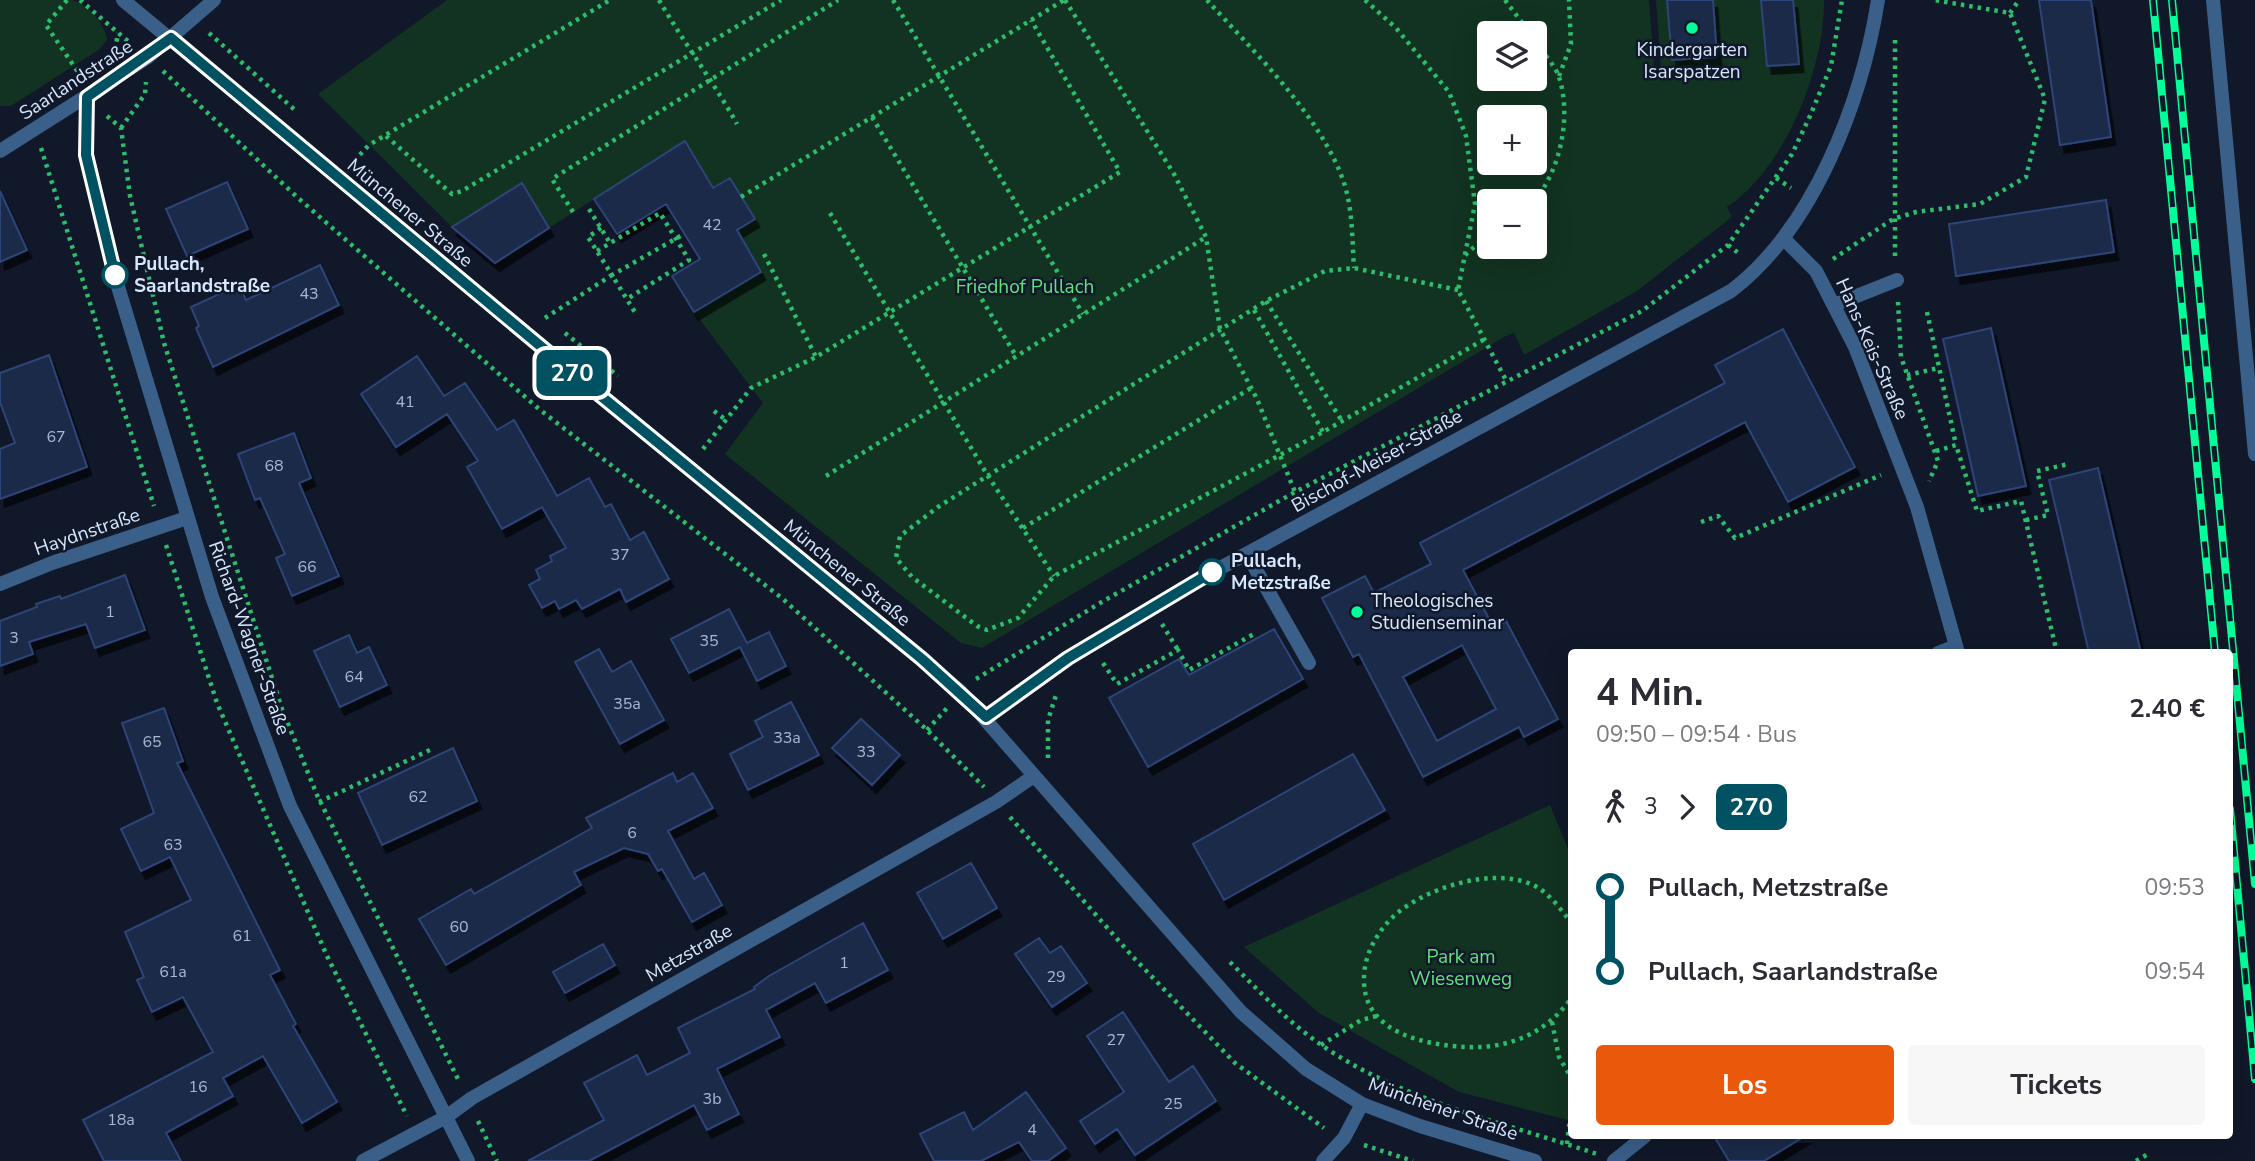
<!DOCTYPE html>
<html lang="de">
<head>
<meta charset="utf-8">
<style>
  :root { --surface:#fff; --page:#f7f7f7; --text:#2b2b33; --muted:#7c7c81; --accent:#ea580c }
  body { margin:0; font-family:"Nunito Sans",sans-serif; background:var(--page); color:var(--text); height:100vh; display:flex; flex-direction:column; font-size:26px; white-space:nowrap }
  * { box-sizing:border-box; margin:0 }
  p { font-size:23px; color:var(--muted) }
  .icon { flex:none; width:38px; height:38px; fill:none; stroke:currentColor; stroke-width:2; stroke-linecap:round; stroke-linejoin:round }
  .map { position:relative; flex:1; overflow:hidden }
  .details { position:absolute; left:1568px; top:649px; width:665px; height:490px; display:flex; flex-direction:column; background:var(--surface); border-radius:7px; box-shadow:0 7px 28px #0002 }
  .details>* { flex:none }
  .badge { padding:0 14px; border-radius:10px; font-size:24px; line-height:46px }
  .buttons { position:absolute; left:1477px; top:21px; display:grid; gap:14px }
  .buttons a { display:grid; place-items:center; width:70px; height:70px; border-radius:7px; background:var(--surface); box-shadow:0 7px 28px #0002; font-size:35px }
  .map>.badge { position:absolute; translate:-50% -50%; box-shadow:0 0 0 4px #fff }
  .legs { display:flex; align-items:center; gap:10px; height:77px; padding:0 28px; font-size:23px }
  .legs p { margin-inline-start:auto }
  .head { display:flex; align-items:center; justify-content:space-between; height:119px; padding:0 28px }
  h1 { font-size:38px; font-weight:700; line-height:52px }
  .action { display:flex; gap:14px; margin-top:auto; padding:14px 28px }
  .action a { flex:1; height:80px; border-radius:7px; background:var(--accent); color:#fff; font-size:28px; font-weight:700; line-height:80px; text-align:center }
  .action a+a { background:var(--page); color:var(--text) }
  ul { padding:0 28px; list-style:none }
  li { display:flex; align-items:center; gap:24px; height:84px; font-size:26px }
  li i { display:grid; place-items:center; width:10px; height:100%; margin:0 9px; background:currentColor }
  li i::after { content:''; width:18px; height:18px; margin:-9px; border:5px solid; border-radius:50%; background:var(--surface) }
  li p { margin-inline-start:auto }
  li:first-child i { background:linear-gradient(#0000 50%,currentColor 0) }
  li:last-child i { background:linear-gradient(currentColor 50%,#0000 0) }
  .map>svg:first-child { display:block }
  .green { fill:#123321; fill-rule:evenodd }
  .building { fill:#1b294a; stroke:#2d4477; stroke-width:2; fill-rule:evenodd; filter:url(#shadow) }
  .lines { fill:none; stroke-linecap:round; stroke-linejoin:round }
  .path { stroke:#2dbd6c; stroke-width:4.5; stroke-dasharray:3.5 5; stroke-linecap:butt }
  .service { stroke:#3a5f89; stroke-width:14 }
  .minor { stroke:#3a5f89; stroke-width:14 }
  .rail-casing { stroke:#03ff99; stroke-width:8 }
  .rail { stroke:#101829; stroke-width:5; stroke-dasharray:16; stroke-linecap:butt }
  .line-1-casing { stroke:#fff; stroke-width:16 }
  .line-1 { stroke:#005262; stroke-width:10 }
  .poi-dot { fill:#03ff99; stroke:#101829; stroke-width:2.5 }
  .stop-1-dot { fill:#fff; stroke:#005262; stroke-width:3.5 }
  .labels { text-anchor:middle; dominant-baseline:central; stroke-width:5; stroke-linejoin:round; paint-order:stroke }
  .number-label { font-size:16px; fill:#a8b8d2 }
  .poi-label { font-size:19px; fill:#d7e7ff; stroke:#101829 }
  .street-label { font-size:19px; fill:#d7e7ff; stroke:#101829 }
  .stop-label { font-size:19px; font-weight:bold; fill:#d7e7ff; stroke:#101829; text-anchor:start }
  .park-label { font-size:19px; fill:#5fe37f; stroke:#101829 }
</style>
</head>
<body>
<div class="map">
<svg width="2255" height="1161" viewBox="0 0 2255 1161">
  <defs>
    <filter id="shadow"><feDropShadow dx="4.5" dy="8" stdDeviation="0" flood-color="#0009"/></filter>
  </defs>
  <rect width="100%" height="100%" fill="#101829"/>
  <!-- green -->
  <path class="green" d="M 0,0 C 22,0 51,0 72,0 C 87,3 106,25 107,40 L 100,49 L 11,106 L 0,106 Z
    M 447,0 L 1649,0 L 1654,66 L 1662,81 L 1656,0 L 1824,0 C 1825,68 1785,169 1727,207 L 1732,217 L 1637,291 L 1524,355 L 1514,333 L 1504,337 L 982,648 L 961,643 L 725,454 L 763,403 L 694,312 L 672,276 L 704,256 L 700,250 L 696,252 L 672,213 L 670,201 L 594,199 L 495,263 L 452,227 L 318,94 ZM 1489,33 L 1535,33 L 1535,79 L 1489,79 ZM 1489,117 L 1535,117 L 1535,163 L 1489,163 ZM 1489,201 L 1535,201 L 1535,247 L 1489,247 Z
    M 1550,805 L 1571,856 L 1571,1121 L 1459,1092 L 1319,1013 L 1244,947 Z"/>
  <!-- building -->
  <path class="building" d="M 1667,0 L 1713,0 L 1717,57 L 1672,60 Z
    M 1761,0 L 1793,0 L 1799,64 L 1767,66 Z
    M 2039,0 L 2091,0 L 2111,137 L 2060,145 Z
    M 685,141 L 713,188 L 730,178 L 755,219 L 737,230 L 761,272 L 694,312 L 672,276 L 700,259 L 666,204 L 617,234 L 594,199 Z
    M 227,182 L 248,229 L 187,256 L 166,209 Z
    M 522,183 L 549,228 L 495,263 L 452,227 Z
    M 0,191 L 27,250 L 0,262 Z
    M 2106,200 L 2114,252 L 1956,276 L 1949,224 Z
    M 320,265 L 339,305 L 213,367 L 196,328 L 199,326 L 191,307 L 239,285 L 246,300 Z
    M 1991,328 L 2026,486 L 1978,496 L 1943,339 Z
    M 1783,329 L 1855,467 L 1788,502 L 1745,422 L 1463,570 L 1494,628 L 1506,621 L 1558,719 L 1524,737 L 1519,727 L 1423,777 L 1359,654 L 1353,657 L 1322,598 L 1365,576 L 1374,593 L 1431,564 L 1420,543 L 1725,383 L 1715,365 ZM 1462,645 L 1496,709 L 1437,741 L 1403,677 Z
    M 49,355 L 87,467 L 0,499 L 0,449 L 15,443 L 0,402 L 0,373 Z
    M 417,356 L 444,396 L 465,383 L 497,430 L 514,420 L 557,496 L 589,478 L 605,507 L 611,504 L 630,540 L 644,532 L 669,579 L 626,602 L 620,589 L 582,609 L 576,600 L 559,609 L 555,601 L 542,608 L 529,585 L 540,579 L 536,570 L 552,561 L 550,556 L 566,548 L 542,507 L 502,529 L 467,467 L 478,461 L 447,414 L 396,447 L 361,394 Z
    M 294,433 L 311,478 L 299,483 L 339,576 L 292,596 L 276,558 L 285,554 L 260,498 L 255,500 L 238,454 Z
    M 2098,468 L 2141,653 L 2089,653 L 2060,526 L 2049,480 Z
    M 125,575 L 145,630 L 95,648 L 86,624 L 29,642 L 33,654 L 0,666 L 0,621 L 37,607 L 36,604 L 60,596 L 61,599 Z
    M 729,609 L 747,643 L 769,632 L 786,666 L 757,681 L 740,647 L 689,673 L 671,639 Z
    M 1274,629 L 1303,679 L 1148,767 L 1109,698 L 1179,659 L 1189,675 Z
    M 349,635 L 357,653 L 369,647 L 387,685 L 340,707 L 314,651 Z
    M 599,649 L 612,672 L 631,661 L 664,720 L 620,744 L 575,662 Z
    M 791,702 L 819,755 L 748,790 L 730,754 L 763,737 L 755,721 Z
    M 164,708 L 183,761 L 177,763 L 280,970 L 270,975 L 296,1024 L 293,1026 L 337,1102 L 302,1123 L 263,1056 L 223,1078 L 233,1096 L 166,1133 L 181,1161 L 104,1161 L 83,1120 L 213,1052 L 183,997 L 152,1012 L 137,980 L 144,977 L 125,932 L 191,900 L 170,857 L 141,871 L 121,829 L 154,813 L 122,723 Z
    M 861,719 L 900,755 L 872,785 L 832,748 Z
    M 453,748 L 477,801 L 382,845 L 358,793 Z
    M 1353,754 L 1385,810 L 1224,900 L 1193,844 Z
    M 673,773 L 677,782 L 693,773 L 713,808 L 668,831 L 694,879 L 704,873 L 722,905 L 692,922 L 662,869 L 658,871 L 648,854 L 624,848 L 574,872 L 581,885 L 446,965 L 419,919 L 471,889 L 474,894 L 592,828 L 586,818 Z
    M 971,863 L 997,908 L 943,939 L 917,893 Z
    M 863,923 L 888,970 L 826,1003 L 815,983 L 766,1010 L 780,1037 L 717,1069 L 739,1114 L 707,1130 L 694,1105 L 589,1161 L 528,1161 L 604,1120 L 584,1083 L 637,1055 L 647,1075 L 690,1053 L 678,1028 L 755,989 L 754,987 L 769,976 Z
    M 1039,938 L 1050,953 L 1061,946 L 1087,983 L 1052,1007 L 1015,954 Z
    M 603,944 L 615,965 L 565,993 L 553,972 Z
    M 1123,1012 L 1169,1082 L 1193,1066 L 1216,1101 L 1135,1155 L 1117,1129 L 1095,1144 L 1080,1121 L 1124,1092 L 1087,1036 Z
    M 1026,1092 L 1066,1148 L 1048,1161 L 1032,1161 L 1019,1142 L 981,1161 L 934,1161 L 920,1134 L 964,1112 L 973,1130 Z
    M 1714,1136 L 1805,1136 L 1764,1161 L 1729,1161 Z"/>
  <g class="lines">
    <!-- path -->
    <path class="path" d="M 67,0 L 46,25 L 80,75
      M 80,0 L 130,43
      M 659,0 C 684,43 713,81 737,124
      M 893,0 L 1083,314
      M 1065,0 L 1174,174 L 1206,237 L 1220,329 L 1257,399 L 1295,492
      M 1207,0 C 1253,51 1322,117 1344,183 C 1353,210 1352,240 1354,268
      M 1365,0 L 1396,28 L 1449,92 L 1466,136 L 1475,204 L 1458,290 L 1507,382
      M 1505,0 L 1530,33
      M 2010,13 L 2019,0
      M 209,33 L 296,111
      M 1895,40 L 1895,259
      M 115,50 L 118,33
      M 163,71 L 297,197 L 539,409 L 783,599 L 927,730 L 984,787
      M 1559,76 L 1571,44 L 1569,0
      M 107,116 L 121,128 L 130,196 L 164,343 L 282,709 L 317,795 L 459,1081
      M 872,117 L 1016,356
      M 121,128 L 145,94 L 146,82
      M 386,136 L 452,194 L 462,191 L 781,0
      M 41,148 L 154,506
      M 354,161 L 369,145 L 610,0
      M 1776,178 L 1791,188
      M 741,197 L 1064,0
      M 1534,201 C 1560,171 1572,117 1559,77 C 1555,65 1542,52 1535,41
      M 589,209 L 610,243
      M 573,212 L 552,179 L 838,0
      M 830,213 L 988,476 L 1054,576
      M 601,228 L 588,237 L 612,275 L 684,234
      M 1728,245 L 1741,255
      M 597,251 L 660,213 L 689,260 L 627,299
      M 764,254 L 816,357
      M 1465,255 L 1489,234
      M 1833,259 L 1893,219 L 1916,212 L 1980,204 L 2026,177 L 2045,99 L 2010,13 L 1934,0
      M 1458,290 L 1354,268 L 1325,271 L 1266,301 L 938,507 L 900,536 L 896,558 L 912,577 L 977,626 L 987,630 L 1018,618 L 1054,576 L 1323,432 L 1485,339
      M 1266,301 L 1342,421
      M 1898,302 L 1901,357 L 1938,461 L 1929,481
      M 1254,310 L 1323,432
      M 1927,312 L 1956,445
      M 545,318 L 612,275 L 636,314
      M 565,333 L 618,376
      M 1907,375 L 1939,368
      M 714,411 L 726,420
      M 703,449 L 751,388 L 816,357 L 1120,172 L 1031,20
      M 1936,451 L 1956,445 L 1977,511 L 2021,501 L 2057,653
      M 826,476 L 1206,237
      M 2026,520 L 2048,515 L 2037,471 L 2069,464
      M 1701,522 L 1718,516 L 1735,538 L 1881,475
      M 1023,528 L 1251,388
      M 166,545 L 217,703 L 327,956 L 407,1116
      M 1162,624 L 1178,650
      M 1103,663 L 1117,684 L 1178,650 L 1189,670 L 1254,634
      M 976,679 L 1100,603 L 1295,492 L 1642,311 L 1728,245 L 1792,154 L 1810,116 L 1831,66 L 1842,0
      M 927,730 L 948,707
      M 1048,758 L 1048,720 L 1056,695
      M 319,802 L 432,749
      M 1010,817 L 1133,957 L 1235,1063 L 1324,1128
      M 1572,924 C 1563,912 1553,898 1540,889 C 1500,862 1417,889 1388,922 C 1374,938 1364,957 1364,979 C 1363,1033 1425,1045 1467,1047 C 1510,1049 1548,1032 1572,997
      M 1230,962 C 1259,991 1287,1021 1320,1044 C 1401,1101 1505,1123 1597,1154
      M 1552,1022 L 1559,1057 L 1572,1079
      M 1321,1045 L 1361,1020 L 1377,1016
      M 478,1121 L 497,1161
      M 1567,1144 L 1572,1102
      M 1364,1145 L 1413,1161
      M 2136,1161 L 2148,1154"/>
    <!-- service -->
    <path class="service" d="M 2213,0 L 2255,454
      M 1834,305 L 1897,280
      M 1247,554 L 1309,663
      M 1938,653 L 1956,646"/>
    <!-- minor -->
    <path class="minor" d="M 123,0 L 961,692 L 1241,1012 L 1306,1069 L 1362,1104 L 1420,1126 L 1535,1161
      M 87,97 L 87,155 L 116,280 L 212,597 L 290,806 L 468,1161
      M 0,151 L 148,57 L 214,0
      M 1783,238 L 1816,271 L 1855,347 L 1917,507 L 1958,653
      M 0,584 L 52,563 L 187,518
      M 986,717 L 1068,658 L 1213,572 L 1731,291 C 1814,228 1862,101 1878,0
      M 363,1161 L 446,1117 L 472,1098 L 996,802 L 1034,776
      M 1323,1161 L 1344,1138 L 1362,1104
      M 1614,1161 L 1645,1136"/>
    <defs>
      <path id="rail" d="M 2153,0 L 2215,653
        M 2172,0 L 2255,884
        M 2230,809 L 2255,1079"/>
    </defs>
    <!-- rail casing -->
    <use href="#rail" class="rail-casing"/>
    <!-- rail -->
    <use href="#rail" class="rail"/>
  </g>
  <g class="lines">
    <defs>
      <path id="line-1" d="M 115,275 L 86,155 L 87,97 L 171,38 L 568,369 L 922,659 L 986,717 L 1068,658 L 1212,572"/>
    </defs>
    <!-- line-1 casing -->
    <use href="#line-1" class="line-1-casing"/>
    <!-- line-1 -->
    <use href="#line-1" class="line-1"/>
  </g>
  <!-- markers -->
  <g class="poi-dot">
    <circle cx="1692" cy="28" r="7"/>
    <circle cx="1357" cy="612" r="7"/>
  </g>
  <g class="stop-1-dot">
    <circle cx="115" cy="275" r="12"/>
    <circle cx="1212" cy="572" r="12"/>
  </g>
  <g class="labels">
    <!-- number labels -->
    <g class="number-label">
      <text x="712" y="225">42</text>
      <text x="309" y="294">43</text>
      <text x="405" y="402">41</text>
      <text x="56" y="437">67</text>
      <text x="274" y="466">68</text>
      <text x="620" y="555">37</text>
      <text x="307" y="567">66</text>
      <text x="110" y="612">1</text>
      <text x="14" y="638">3</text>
      <text x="709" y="641">35</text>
      <text x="354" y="677">64</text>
      <text x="627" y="704">35a</text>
      <text x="787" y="738">33a</text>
      <text x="152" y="742">65</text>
      <text x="866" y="752">33</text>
      <text x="418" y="797">62</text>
      <text x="632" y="833">6</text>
      <text x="173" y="845">63</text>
      <text x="459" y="927">60</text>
      <text x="242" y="936">61</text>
      <text x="844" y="963">1</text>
      <text x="173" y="972">61a</text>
      <text x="1056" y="977">29</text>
      <text x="1116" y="1040">27</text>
      <text x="198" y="1087">16</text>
      <text x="712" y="1099">3b</text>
      <text x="1173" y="1104">25</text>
      <text x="121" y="1120">18a</text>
      <text x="1032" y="1130">4</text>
    </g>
    <!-- poi labels -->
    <g class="poi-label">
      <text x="1692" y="50">Kindergarten<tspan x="1692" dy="22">Isarspatzen</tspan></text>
      <text x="1371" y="601" text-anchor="start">Theologisches<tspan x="1371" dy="22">Studienseminar</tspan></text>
    </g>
    <!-- street labels -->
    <g class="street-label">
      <text transform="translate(76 80) rotate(-33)">Saarlandstraße</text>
      <text transform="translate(410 213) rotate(40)">Münchener Straße</text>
      <text transform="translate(1872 349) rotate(66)">Hans-Keis-Straße</text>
      <text transform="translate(1377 461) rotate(-29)">Bischof-Meiser-Straße</text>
      <text transform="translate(87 532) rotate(-19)">Haydnstraße</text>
      <text transform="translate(847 573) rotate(39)">Münchener Straße</text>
      <text transform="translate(249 638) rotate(70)">Richard-Wagner-Straße</text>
      <text transform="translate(689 953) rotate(-30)">Metzstraße</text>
      <text transform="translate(1443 1109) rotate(19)">Münchener Straße</text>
    </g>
    <!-- stop labels -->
    <g class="stop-label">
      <text x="134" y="264">Pullach,<tspan x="134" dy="22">Saarlandstraße</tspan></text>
      <text x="1231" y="561">Pullach,<tspan x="1231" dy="22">Metzstraße</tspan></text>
    </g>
    <!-- park labels -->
    <g class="park-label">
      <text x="1025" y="287">Friedhof Pullach</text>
      <text x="1461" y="957">Park am<tspan x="1461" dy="22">Wiesenweg</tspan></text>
    </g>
  </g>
</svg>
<div class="buttons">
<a><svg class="icon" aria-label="layers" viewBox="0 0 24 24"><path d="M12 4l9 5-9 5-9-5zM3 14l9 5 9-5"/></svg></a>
<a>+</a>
<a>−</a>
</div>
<b class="badge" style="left:572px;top:373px;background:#005262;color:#fff">270</b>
<section class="details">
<div class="head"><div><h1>4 Min.</h1><p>09:50 – 09:54 · Bus</p></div><b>2.40 €</b></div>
<div class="legs"><svg class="icon" aria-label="walk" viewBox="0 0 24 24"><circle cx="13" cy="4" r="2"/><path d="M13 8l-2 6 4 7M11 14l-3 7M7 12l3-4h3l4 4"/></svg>3<svg class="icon" aria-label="forward" viewBox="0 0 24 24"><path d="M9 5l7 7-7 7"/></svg><b class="badge" style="background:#005262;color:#fff">270</b></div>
<ul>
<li><i style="color:#005262"></i><b>Pullach, Metzstraße</b><p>09:53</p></li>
<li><i style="color:#005262"></i><b>Pullach, Saarlandstraße</b><p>09:54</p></li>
</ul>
<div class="action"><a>Los</a><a>Tickets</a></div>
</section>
</div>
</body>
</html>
